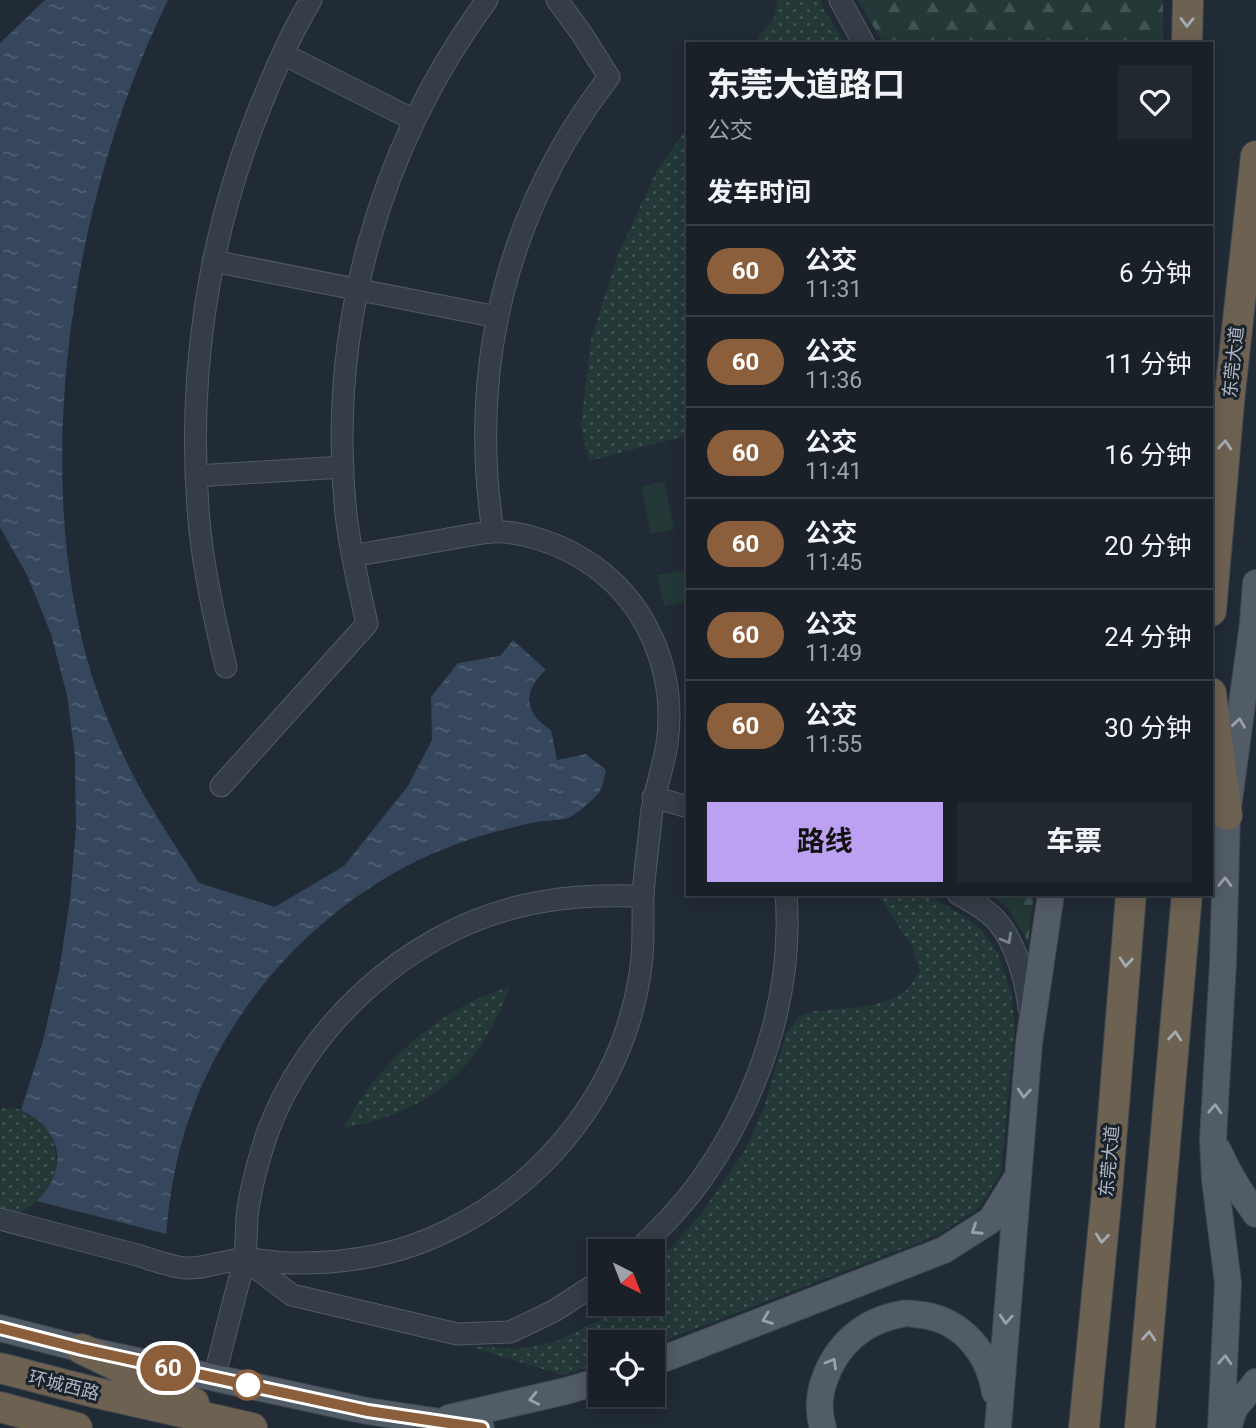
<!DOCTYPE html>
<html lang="zh">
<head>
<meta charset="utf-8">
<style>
  :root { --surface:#192028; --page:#222830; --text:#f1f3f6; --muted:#9fa3a8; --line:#373e45; --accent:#bca0f2 }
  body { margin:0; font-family:Roboto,"Noto Sans SC",sans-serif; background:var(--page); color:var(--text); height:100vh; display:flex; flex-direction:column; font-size:26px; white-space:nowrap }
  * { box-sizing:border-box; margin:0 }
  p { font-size:23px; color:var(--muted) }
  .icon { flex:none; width:38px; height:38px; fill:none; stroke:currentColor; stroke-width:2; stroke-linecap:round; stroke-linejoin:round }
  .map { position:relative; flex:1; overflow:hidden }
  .side { position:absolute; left:686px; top:42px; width:527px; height:854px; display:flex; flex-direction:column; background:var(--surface); border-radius:0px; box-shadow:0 4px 18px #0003,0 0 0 2px var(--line) }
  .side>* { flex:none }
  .badge { padding:0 14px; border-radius:23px; font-size:24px; line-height:46px }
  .needle { width:46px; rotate:138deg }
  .tools { position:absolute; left:588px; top:1239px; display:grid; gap:14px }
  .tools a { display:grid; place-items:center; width:77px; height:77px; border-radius:0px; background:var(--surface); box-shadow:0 4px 18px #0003,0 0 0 2px var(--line); font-size:35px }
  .map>.badge { position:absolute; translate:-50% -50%; box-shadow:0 0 0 4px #fff }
  h2 { padding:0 21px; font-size:26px; line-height:63px }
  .round { display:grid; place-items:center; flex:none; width:74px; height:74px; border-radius:0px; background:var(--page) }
  .headline { display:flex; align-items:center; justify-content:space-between; height:119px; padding:0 21px }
  h1 { font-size:33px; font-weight:700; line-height:52px }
  .action { display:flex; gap:14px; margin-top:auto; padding:14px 21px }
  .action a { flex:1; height:80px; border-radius:0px; background:var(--accent); color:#111; font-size:28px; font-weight:700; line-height:80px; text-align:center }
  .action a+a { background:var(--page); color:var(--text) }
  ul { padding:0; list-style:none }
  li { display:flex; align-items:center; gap:21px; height:91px; padding:0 21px; border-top:2px solid var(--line) }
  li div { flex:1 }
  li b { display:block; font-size:26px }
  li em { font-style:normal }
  li .badge { min-width:77px; font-weight:700; text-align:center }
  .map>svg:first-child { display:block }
  .forest { fill:url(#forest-firs) }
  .garden { fill:url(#garden-dots) }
  .pitch { fill:#243838 }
  .water { fill:url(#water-ripples) }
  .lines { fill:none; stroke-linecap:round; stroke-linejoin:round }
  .minor-casing { stroke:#525b65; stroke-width:23 }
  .major-casing { stroke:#3e4650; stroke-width:28 }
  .highway-casing { stroke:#3f4851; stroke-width:32 }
  .minor { stroke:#353d47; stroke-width:21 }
  .major { stroke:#525c67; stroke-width:26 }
  .highway { stroke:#6d6152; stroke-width:30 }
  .oneway { stroke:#a5abb3 }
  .oneway2 { stroke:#98a1ad }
  .oneway3 { stroke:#78818c }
  .line-casing { stroke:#fff; stroke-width:16 }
  .line { stroke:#8b5e3c; stroke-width:10 }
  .stop-dot { fill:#fff; stroke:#8b5e3c; stroke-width:3.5 }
  .labels { text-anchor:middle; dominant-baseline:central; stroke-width:6; stroke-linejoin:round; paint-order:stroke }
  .street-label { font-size:18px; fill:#afb8c4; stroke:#1a222b }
</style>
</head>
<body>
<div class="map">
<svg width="1256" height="1428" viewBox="0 0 1256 1428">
  <defs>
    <pattern id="forest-firs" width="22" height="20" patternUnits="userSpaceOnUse" patternTransform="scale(1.75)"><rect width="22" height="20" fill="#243838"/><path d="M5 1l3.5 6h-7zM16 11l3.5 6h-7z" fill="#415353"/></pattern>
    <pattern id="garden-dots" width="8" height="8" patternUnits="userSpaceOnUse" patternTransform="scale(1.75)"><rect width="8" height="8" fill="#243838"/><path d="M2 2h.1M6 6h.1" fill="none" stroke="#415353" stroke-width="1.8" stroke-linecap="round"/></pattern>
    <pattern id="water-ripples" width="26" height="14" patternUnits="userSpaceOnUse" patternTransform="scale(1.75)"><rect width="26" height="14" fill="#36475d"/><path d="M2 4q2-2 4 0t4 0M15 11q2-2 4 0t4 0" fill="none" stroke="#515f73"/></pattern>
  </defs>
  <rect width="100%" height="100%" fill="#212b36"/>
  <!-- forest -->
  <path class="forest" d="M 858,0 L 1163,0 L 1163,44 L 884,44 Z
    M 989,894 L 1034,894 L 1028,941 L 1008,908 Z"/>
  <!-- garden -->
  <path class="garden" d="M 778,0 L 820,0 L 823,8 L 845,44 L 753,44 L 774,18 Z
    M 688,127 L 688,435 L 589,461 L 581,426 L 591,340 L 618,255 L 657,170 Z
    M 877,894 L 927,894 L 965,917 L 983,931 L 997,952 L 1011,992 L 1015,1025 L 1001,1172 L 979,1208 L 936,1236 L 653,1345 L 653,1342 L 600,1342 L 600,1364 L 562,1375 L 468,1346 L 518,1349 L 555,1342 L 600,1320 L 618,1304 L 653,1304 L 653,1268 L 701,1214 L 744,1152 L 763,1110 L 786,1034 L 799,1017 L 813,1011 L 865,1007 L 890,1000 L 907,990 L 920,971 L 913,948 Z
    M 510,986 C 480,1070 431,1111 344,1128 C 350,1117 356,1106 363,1095 C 392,1055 431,1022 475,1000 C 486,995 499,991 510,986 Z
    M 5,1108 C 10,1109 17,1108 22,1110 C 56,1120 67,1166 45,1193 C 37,1203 25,1209 14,1217 L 0,1213 L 0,1109 Z"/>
  <!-- pitch -->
  <path class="pitch" d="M 664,481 L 674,529 L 651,534 L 641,487 Z
    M 688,569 L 688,601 L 664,606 L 657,575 Z"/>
  <!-- water -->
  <path class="water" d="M 45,0 L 168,0 C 73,193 28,468 92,676 C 106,719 125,763 148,802 C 164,829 182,856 199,883 L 275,907 L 344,866 L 408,786 L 432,740 L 431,697 L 458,663 L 500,656 L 513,640 L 546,670 C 522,690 524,714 551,730 L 557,760 L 586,754 L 606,770 C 604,777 603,785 600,791 C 597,797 574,816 568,818 C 556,821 543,820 531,823 C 487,833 445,845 405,867 C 298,924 213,1026 181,1145 C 173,1174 169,1204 166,1234 L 37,1201 C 69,1169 63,1129 21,1110 L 43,1041 L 59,971 L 70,900 L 76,828 L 75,756 L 67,695 L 51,634 L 28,577 L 0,527 L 0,43 Z"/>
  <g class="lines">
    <defs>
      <path id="minor" d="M 840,0 L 864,44
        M 283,54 L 414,120
        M 213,261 L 497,317
        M 196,476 L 343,467
        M 493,531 C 468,367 507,209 609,77 L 582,34 L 557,0
        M 226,667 C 215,622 205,577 200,531 C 185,382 207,233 265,95 C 278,63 293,30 311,0
        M 221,786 L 367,624 C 359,587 350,551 346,514 C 327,331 378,148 487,0
        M 653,797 L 688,807
        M 958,894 C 971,901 986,909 996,920 C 1015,941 1026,980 1029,1008
        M 0,1219 C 46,1231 91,1243 137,1255 C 150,1259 174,1268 187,1268 C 206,1269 227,1259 246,1259 C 260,1259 275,1263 290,1263 C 344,1264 400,1255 449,1230 C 548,1181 620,1089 639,980 C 644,952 643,925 643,898 C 644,871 649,844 651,817 C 654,792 663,769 667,744 C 677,672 647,598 583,559 C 559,544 520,530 492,532 C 477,533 462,537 448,539 C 416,545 384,550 353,556
        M 637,1251 C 660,1229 683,1206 701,1180 C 759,1098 794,995 786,894
        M 244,1259 L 292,1295 L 457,1334 L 510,1332 L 554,1311 L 600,1281
        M 214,1378 C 221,1352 227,1326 234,1300 C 237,1287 242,1273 244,1259 C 247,1245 246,1231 247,1217 C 250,1189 258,1161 267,1134 C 305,1027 407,934 517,907 C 560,896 600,895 643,896"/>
      <path id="major" d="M 1218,1150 C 1228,1173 1241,1194 1256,1214
        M 0,1328 L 82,1349 L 367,1411 L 481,1428
        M 653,1363 L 944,1250 L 991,1220 L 1015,1181
        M 449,1418 L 566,1391 L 600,1381
        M 823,1428 C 818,1412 819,1396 824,1381 C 836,1345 864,1320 902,1314 C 908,1312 916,1315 923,1315 C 963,1321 989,1354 995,1392
        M 998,1428 L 1029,1043 L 1051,894
        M 1221,1428 L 1228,1283 L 1215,1180 L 1213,1140 L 1223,963 L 1227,815 L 1253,623 L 1256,583
        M 1228,1428 L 1234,1409 L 1256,1382"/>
      <path id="highway" d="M 1187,44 L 1188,0
        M 1211,611 L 1229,402 L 1256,156
        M 1211,693 L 1227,815
        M 82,1349 L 194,1403
        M 0,1368 L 93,1392 L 252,1428
        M 0,1407 L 77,1428
        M 1084,1428 L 1107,1192 L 1131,894
        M 1140,1428 L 1187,894"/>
    </defs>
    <!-- minor casing -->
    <use href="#minor" class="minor-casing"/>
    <!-- major casing -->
    <use href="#major" class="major-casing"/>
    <!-- highway casing -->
    <use href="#highway" class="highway-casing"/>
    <!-- minor -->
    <use href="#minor" class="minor"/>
    <!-- major -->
    <use href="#major" class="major"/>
    <!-- highway -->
    <use href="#highway" class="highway"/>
  </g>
  <!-- one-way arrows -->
  <defs><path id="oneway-chevron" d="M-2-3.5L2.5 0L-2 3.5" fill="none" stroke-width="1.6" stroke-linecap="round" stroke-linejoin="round" transform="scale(1.75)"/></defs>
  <g class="oneway">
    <use href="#oneway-chevron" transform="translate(1187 22) rotate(91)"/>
    <use href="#oneway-chevron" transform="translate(1225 445) rotate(-85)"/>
    <use href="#oneway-chevron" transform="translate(1126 962) rotate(95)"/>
    <use href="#oneway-chevron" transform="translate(1175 1036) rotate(-85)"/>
    <use href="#oneway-chevron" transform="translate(1102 1238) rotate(96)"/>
    <use href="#oneway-chevron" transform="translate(1149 1336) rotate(-85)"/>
  </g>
  <g class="oneway2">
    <use href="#oneway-chevron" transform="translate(1239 723) rotate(-82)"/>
    <use href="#oneway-chevron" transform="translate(1225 882) rotate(-89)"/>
    <use href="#oneway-chevron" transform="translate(1024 1093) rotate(95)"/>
    <use href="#oneway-chevron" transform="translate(1215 1109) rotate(-87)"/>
    <use href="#oneway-chevron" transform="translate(976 1230) rotate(147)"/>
    <use href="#oneway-chevron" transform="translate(767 1319) rotate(159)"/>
    <use href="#oneway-chevron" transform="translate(1006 1319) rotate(94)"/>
    <use href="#oneway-chevron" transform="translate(1225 1360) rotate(-87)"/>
    <use href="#oneway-chevron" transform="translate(832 1363) rotate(-60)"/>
    <use href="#oneway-chevron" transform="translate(534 1399) rotate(167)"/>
  </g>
  <use class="oneway3" href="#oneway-chevron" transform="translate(1007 939) rotate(60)"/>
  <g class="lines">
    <defs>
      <path id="line" d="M 0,1328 L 82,1349 L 368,1411 L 482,1428"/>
    </defs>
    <!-- line casing -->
    <use href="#line" class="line-casing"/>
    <!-- line -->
    <use href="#line" class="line"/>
  </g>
  <!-- markers -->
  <circle class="stop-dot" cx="248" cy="1385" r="14"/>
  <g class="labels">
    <!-- street labels -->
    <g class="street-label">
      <text transform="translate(1233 362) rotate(-84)">东莞大道</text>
      <text transform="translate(1109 1161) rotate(-85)">东莞大道</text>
      <text transform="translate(64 1385) rotate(14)">环城西路</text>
    </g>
  </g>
</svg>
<div class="tools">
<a><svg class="needle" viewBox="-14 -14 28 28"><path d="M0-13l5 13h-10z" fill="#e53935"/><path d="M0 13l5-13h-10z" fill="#9fa3a8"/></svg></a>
<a><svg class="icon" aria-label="locate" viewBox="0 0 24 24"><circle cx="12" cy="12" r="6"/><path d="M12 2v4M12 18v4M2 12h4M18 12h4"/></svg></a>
</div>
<b class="badge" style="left:168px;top:1368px;background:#8b5e3c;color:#fff">60</b>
<section class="side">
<div class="headline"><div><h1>东莞大道路口</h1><p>公交</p></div><a class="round"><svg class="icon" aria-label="heart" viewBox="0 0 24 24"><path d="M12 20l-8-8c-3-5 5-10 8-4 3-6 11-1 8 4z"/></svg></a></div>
<h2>发车时间</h2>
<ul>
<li><span class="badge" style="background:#8b5e3c;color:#fff">60</span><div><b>公交</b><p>11:31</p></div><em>6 分钟</em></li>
<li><span class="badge" style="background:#8b5e3c;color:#fff">60</span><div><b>公交</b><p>11:36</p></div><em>11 分钟</em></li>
<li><span class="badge" style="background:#8b5e3c;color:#fff">60</span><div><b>公交</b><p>11:41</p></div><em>16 分钟</em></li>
<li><span class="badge" style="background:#8b5e3c;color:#fff">60</span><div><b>公交</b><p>11:45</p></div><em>20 分钟</em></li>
<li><span class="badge" style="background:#8b5e3c;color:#fff">60</span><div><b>公交</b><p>11:49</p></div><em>24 分钟</em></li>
<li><span class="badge" style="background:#8b5e3c;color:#fff">60</span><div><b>公交</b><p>11:55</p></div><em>30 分钟</em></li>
</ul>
<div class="action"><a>路线</a><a>车票</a></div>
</section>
</div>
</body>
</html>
